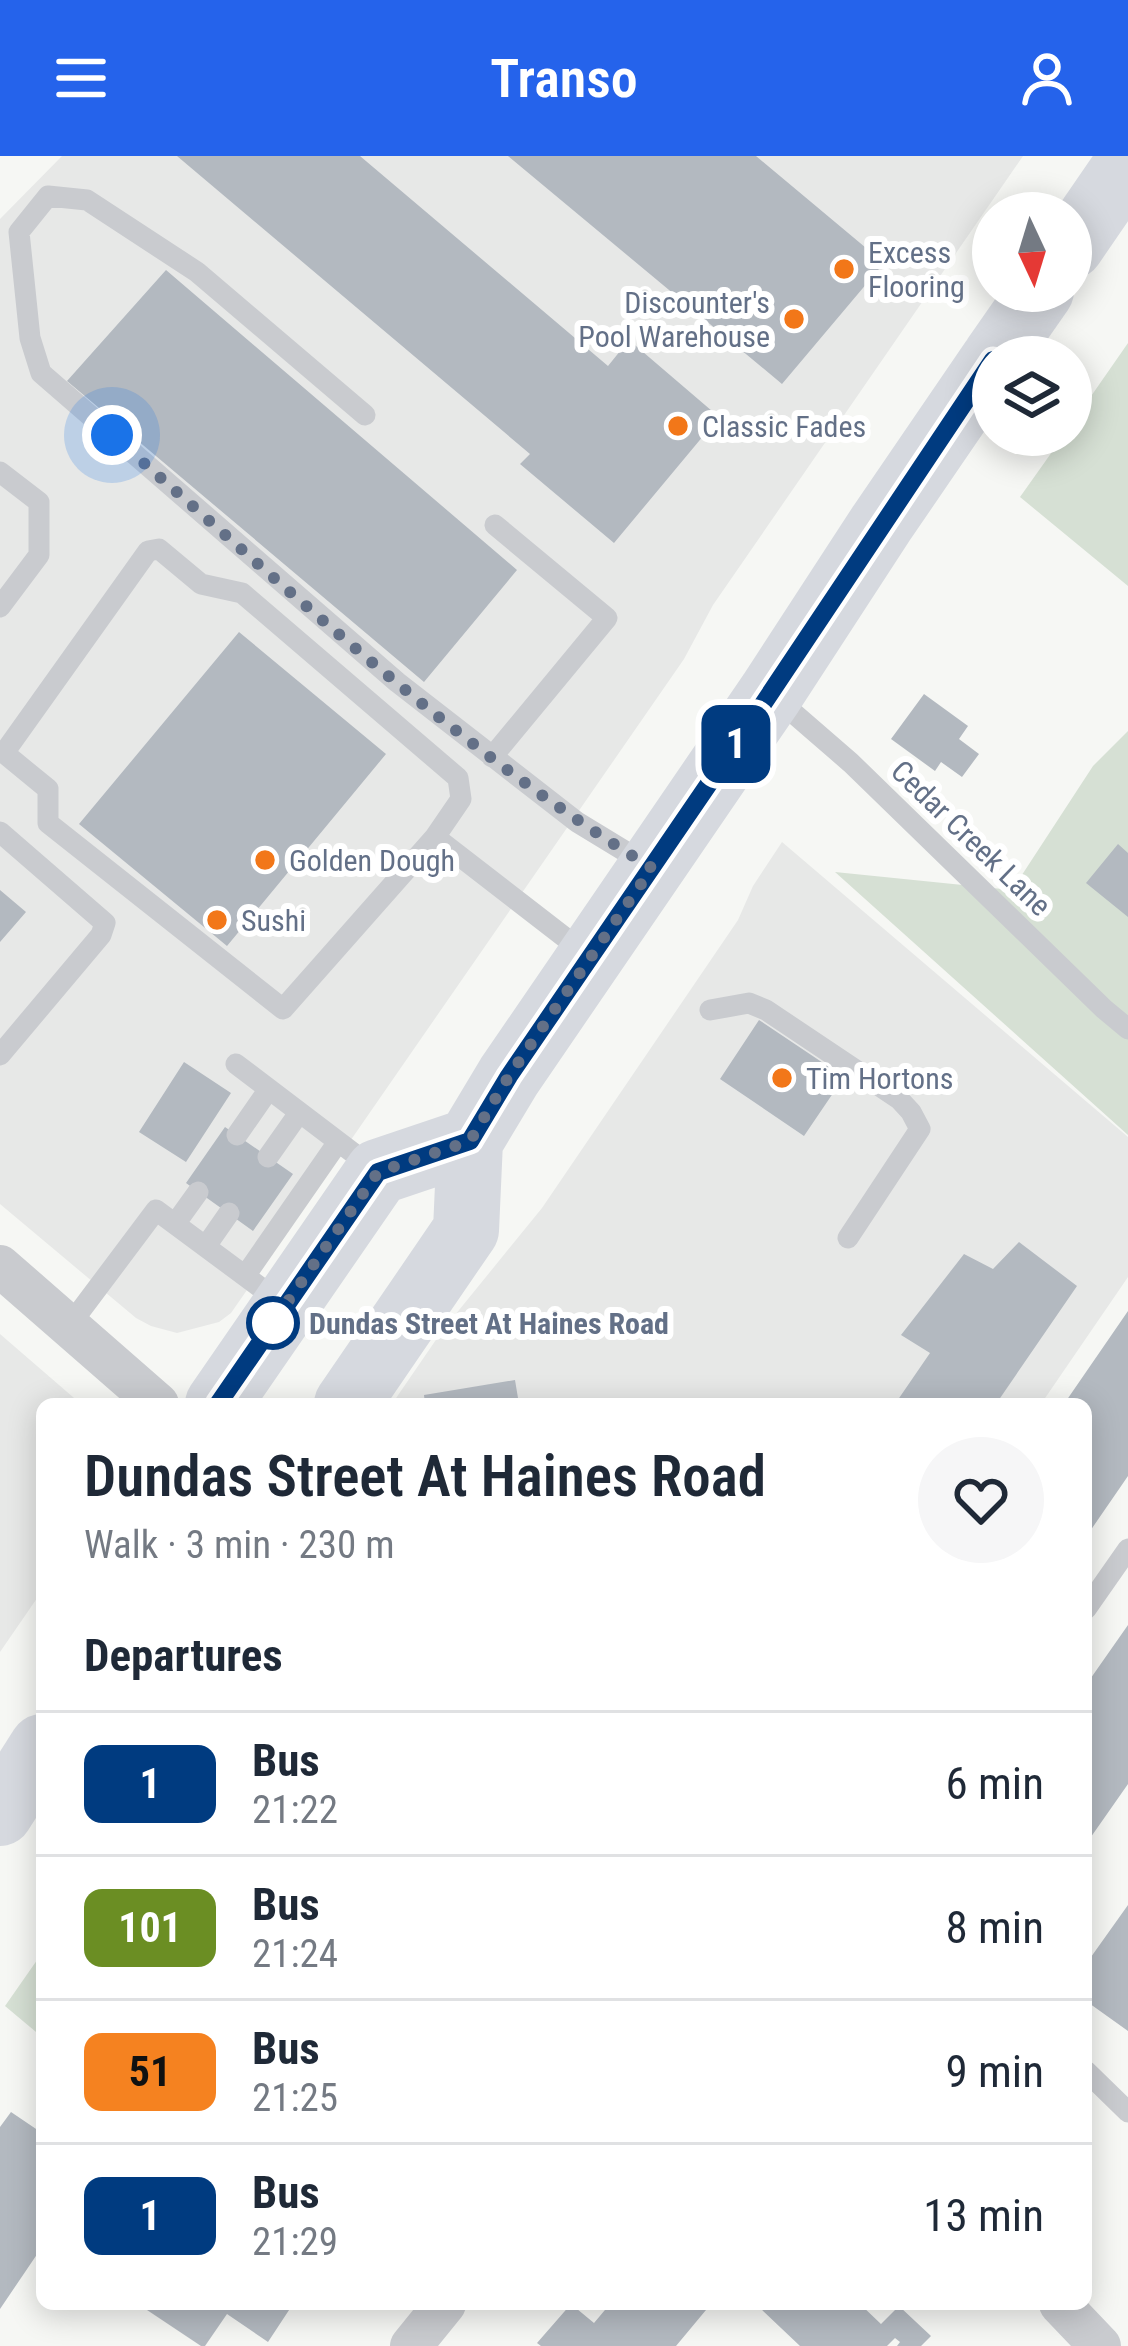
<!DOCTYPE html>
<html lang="en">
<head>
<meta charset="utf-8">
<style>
  :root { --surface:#fff; --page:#f6f6f7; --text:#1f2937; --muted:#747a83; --line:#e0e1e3; --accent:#2563eb }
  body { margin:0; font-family:"Roboto Condensed",sans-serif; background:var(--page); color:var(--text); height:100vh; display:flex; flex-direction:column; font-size:45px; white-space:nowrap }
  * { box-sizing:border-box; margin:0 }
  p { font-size:39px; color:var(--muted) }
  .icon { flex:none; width:66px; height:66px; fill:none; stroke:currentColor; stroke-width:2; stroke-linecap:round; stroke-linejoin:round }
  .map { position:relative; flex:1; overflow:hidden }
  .panel { position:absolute; left:36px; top:1242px; width:1056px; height:912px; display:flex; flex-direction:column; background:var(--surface); border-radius:18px; box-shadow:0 6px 30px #0003 }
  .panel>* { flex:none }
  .badge { padding:0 24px; border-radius:18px; font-size:42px; line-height:78px }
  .needle { width:78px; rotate:176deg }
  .controls { position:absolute; left:972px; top:36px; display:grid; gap:24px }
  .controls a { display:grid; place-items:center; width:120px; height:120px; border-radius:50%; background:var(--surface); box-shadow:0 6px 30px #0003; font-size:60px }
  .you { position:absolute; width:60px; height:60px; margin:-30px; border:9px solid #fff; border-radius:50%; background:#1a73e8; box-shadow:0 0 0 18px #1a73e833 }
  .map>.badge { position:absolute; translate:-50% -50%; box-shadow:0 0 0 6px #fff }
  h2 { padding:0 48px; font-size:45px; line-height:108px }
  .round { display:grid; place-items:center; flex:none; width:126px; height:126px; border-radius:63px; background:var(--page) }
  .summary { display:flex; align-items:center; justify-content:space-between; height:204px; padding:0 48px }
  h1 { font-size:57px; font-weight:600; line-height:90px }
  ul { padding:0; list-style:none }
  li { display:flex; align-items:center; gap:36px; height:144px; padding:0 48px; border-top:3px solid var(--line) }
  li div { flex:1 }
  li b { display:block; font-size:45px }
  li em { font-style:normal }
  li .badge { min-width:132px; font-weight:700; text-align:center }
  header { display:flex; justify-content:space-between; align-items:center; height:156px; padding:0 48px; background:var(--accent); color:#fff; font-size:54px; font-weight:600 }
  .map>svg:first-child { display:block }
  .built { fill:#e7e8e7 }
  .green { fill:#d6e0d4 }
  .building { fill:#b3b9c0 }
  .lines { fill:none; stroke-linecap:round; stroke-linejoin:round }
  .lane { stroke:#c9cbcf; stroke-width:21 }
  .street { stroke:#c9cbcf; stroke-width:42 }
  .primary { stroke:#d6d9df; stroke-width:66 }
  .line-casing { stroke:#fff; stroke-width:27 }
  .line { stroke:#003b80; stroke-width:18 }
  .walk { stroke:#637087; stroke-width:12; stroke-dasharray:0 21.6 }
  .poi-dot { fill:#f27719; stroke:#fff; stroke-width:4.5 }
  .stop-dot { fill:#fff; stroke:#003b80; stroke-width:6 }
  .labels { text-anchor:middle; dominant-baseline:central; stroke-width:12; stroke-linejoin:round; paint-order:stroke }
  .poi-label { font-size:30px; fill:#637087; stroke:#fff; text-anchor:start }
  .street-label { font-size:30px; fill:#637087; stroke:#fff }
  .stop-label { font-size:30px; font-weight:bold; fill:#637087; stroke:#fff; text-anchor:start }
</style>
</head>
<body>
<header><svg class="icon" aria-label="menu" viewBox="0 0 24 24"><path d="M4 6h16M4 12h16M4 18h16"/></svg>Transo<svg class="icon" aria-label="person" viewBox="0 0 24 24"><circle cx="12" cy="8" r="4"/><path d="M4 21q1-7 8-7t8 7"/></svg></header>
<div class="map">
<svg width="1128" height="2190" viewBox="0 0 1128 2190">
  <rect width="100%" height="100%" fill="#f6f7f4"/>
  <!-- built -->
  <path class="built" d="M 62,0 L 1023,0 L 713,449 L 684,503 L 231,1157 L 219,1166 L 177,1177 L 151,1170 L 136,1162 L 0,1048 L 0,63 Z
    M 782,686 L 1128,981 L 1128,1121 L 1041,1248 L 392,1248 L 442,1175 L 542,1052 L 738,764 L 753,730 Z
    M 0,1178 L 81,1248 L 42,1248 L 42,1435 L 0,1496 Z"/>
  <!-- green -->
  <path class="green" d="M 1128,187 L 1128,430 L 1020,341 L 1064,279 L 1071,279 L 1071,269 Z
    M 1128,575 L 1128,979 L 835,716 L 1012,734 L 1093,610 Z
    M 42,1797 L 42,1881 L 5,1850 Z"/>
  <!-- building -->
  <path class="building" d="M 177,0 L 360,0 L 608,210 L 629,184 L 719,261 L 614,387 L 520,308 L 530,298 Z
    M 508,0 L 756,0 L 884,107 L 782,228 Z
    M 166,114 L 517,414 L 424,526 L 67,225 Z
    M 239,476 L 386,598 L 227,790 L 79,668 Z
    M 924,538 L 968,570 L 959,583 L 979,598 L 962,621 L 941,606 L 935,615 L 891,583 Z
    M 1118,688 L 1128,697 L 1128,761 L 1086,727 Z
    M 0,734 L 26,756 L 0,786 Z
    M 759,864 L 844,921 L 804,980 L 720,923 Z
    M 184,906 L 231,937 L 186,1006 L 139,976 Z
    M 225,971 L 293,1018 L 253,1075 L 186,1027 Z
    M 1019,1086 L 1077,1130 L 996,1248 L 895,1248 L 930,1197 L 901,1179 L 964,1098 L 993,1113 Z
    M 1128,1155 L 1128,1320 L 1086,1381 L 1086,1248 L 1064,1248 Z
    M 515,1224 L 519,1248 L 425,1248 L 424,1239 Z
    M 1128,1469 L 1128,1628 L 1086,1688 L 1086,1529 Z
    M 1128,1749 L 1128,1875 L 1086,1845 L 1086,1808 Z
    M 11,1956 L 42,1977 L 42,2091 L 0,2153 L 0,1971 Z
    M 138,2148 L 293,2148 L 268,2186 L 227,2158 L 205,2190 L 201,2190 Z
    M 571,2148 L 594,2167 L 610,2148 L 711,2148 L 676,2190 L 541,2190 L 537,2187 Z
    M 766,2148 L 860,2148 L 881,2168 L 899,2150 L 931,2180 L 921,2190 L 897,2190 L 900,2186 L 895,2182 L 887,2190 L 800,2190 L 761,2153 Z"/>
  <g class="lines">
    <!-- lane -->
    <path class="lane" d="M 365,259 L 197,116 L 87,44 L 48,40 L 19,76 L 30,182 L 41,217 L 397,526 L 577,666 L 646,708
      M 0,316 L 39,346 L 39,399 L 0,451
      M 776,542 L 851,607 L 1104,853 L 1128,873
      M 492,601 L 607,462 L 495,369
      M 0,676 L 105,767 L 101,779 L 0,899
      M 435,681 L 461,643 L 458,622 L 242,437 L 201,428 L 159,393 L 148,395 L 4,597 L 48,633 L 48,667 L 283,853 L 435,681 L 585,797
      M 710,854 L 749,847 L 766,854 L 899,943 L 911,956 L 920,973 L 848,1082
      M 236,908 L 373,1012
      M 237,979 L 269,933
      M 268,1001 L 299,957
      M 175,1068 L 198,1036
      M 206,1090 L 229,1057
      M 245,1120 L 338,986
      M 69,1170 L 156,1054 L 280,1146
      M 1086,1453 L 1128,1393
      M 1086,1915 L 1128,1956"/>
    <!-- street -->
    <path class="street" d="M 0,1110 L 158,1248
      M 1060,2148 L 1100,2190
      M 411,2190 L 445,2148"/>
    <!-- primary -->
    <path class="primary" d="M 1071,90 L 1128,7
      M 995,201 L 1041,135
      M 218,1248 L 378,1016 L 470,985
      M 347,1248 L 466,1074 L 470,985 L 509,920 L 771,537 L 881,368 L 993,204
      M 0,1657 L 42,1591"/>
  </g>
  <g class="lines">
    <defs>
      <path id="line" d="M 218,1248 L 378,1016 L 470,985 L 509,920 L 747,572 L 993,204"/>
    </defs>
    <!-- line casing -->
    <use href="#line" class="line-casing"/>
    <!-- line -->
    <use href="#line" class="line"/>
    <!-- walk -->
    <path class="walk" d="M 112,279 C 285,430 455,592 652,712 L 509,920 L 470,985 L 378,1016 L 273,1167"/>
  </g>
  <!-- markers -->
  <g class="poi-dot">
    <circle cx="844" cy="113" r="12"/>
    <circle cx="794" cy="163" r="12"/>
    <circle cx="678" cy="270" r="12"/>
    <circle cx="265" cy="704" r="12"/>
    <circle cx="217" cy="764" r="12"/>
    <circle cx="782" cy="922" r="12"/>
  </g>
  <circle class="stop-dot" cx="273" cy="1167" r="24"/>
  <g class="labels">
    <!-- poi labels -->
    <g class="poi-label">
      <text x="868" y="96">Excess<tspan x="868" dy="34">Flooring</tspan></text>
      <text x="770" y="146" text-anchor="end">Discounter's<tspan x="770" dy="34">Pool Warehouse</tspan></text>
      <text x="702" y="270">Classic Fades</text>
      <text x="289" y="704">Golden Dough</text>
      <text x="241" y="764">Sushi</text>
      <text x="806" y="922">Tim Hortons</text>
    </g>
    <!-- street labels -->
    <g class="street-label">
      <text transform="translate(971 682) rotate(44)">Cedar Creek Lane</text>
    </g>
    <!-- stop labels -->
    <g class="stop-label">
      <text x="309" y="1167">Dundas Street At Haines Road</text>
    </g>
  </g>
</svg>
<div class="controls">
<a><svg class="needle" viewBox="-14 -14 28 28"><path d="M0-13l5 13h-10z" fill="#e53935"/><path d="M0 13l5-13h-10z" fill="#747a83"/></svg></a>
<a><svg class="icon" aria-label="layers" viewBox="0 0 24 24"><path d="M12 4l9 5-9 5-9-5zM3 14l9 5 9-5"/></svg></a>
</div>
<div class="you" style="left:112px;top:279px"></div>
<b class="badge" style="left:736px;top:588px;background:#003b80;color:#fff">1</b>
<section class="panel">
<div class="summary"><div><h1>Dundas Street At Haines Road</h1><p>Walk · 3 min · 230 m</p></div><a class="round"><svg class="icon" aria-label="heart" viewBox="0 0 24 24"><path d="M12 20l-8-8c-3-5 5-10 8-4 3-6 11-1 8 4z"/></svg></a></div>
<h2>Departures</h2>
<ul>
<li><span class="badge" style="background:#003b80;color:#fff">1</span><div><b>Bus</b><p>21:22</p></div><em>6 min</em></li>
<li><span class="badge" style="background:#6b8e23;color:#fff">101</span><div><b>Bus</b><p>21:24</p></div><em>8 min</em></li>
<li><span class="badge" style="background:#f58220;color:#111">51</span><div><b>Bus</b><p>21:25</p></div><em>9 min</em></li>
<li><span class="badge" style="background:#003b80;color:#fff">1</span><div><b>Bus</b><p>21:29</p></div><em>13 min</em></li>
</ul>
</section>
</div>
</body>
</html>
